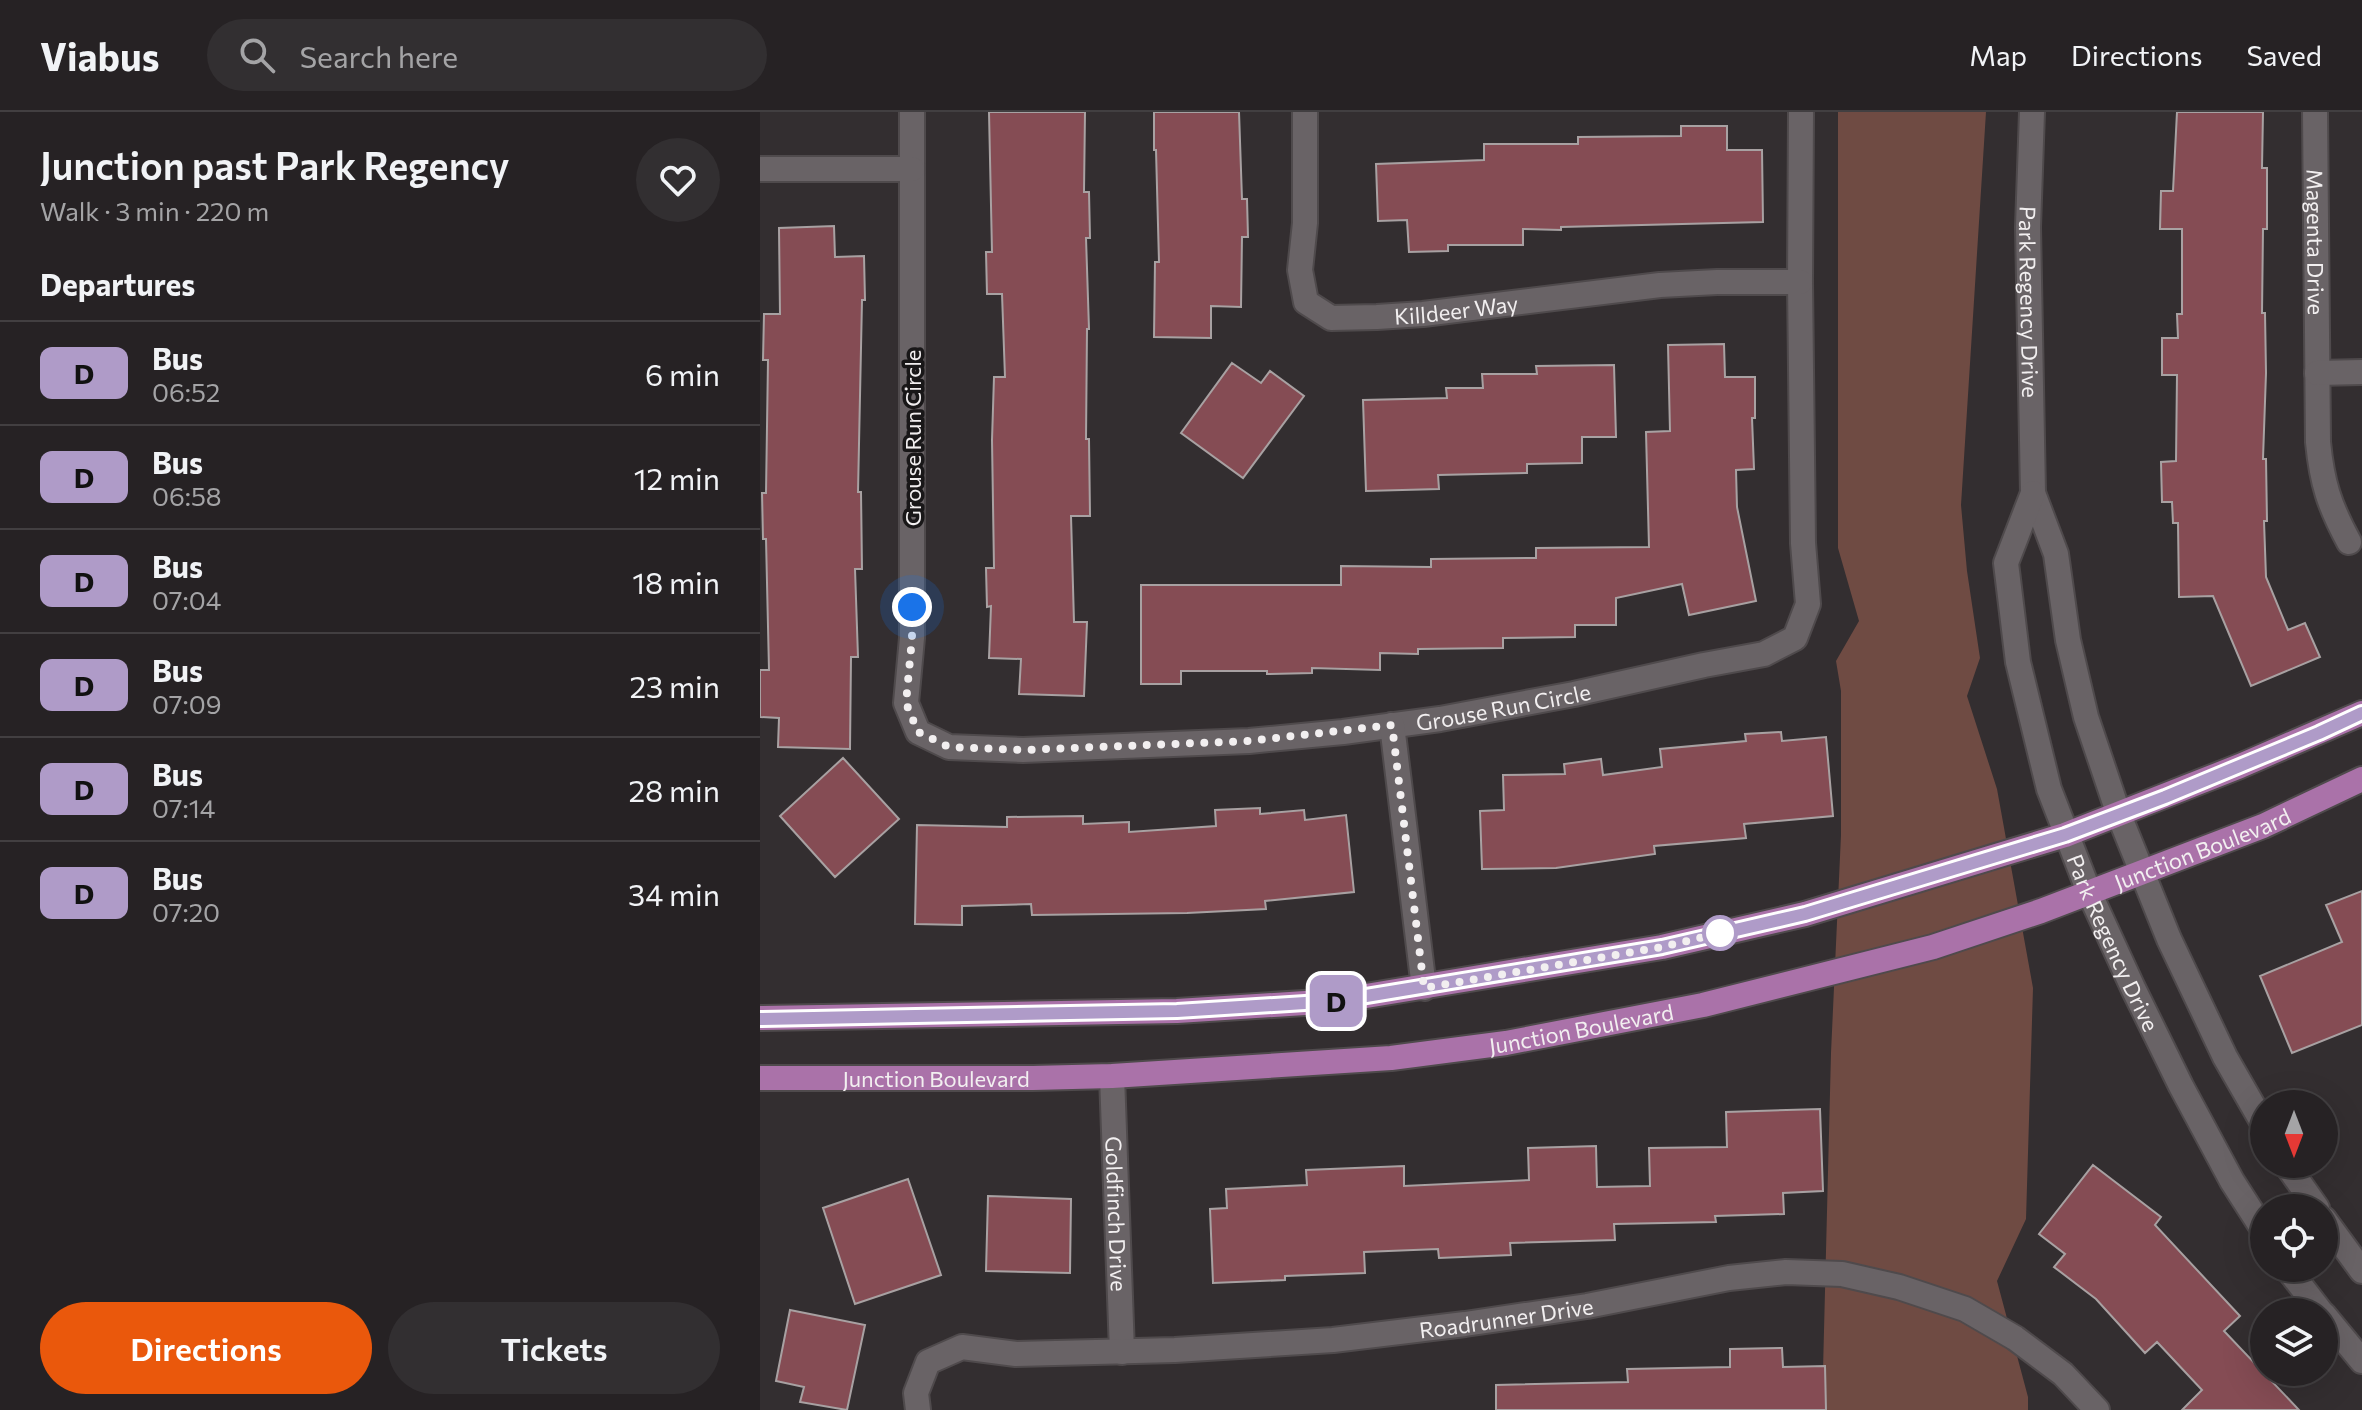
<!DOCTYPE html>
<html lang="en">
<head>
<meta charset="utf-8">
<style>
  :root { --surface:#262224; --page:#322f31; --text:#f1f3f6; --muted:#a4a4a6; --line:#423f41; --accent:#ea580c }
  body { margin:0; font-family:Commissioner,sans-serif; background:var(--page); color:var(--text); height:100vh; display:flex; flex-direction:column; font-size:30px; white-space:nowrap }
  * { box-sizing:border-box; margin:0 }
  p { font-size:26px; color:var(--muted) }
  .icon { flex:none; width:44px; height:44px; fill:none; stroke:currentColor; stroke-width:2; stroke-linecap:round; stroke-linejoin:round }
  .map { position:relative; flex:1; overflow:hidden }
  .sheet { display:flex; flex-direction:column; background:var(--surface); width:760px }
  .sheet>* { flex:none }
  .badge { padding:0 16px; border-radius:12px; font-size:28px; line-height:52px }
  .needle { width:52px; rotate:180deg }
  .tools { position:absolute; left:1490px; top:978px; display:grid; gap:16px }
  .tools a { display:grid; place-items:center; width:88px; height:88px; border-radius:50%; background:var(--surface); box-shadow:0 8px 32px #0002,0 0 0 2px var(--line); font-size:40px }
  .you { position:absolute; width:40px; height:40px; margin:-20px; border:6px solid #fff; border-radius:50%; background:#1a73e8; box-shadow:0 0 0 12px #1a73e833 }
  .map>.badge { position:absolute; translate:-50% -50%; box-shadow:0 0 0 4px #fff }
  h2 { padding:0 40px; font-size:30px; line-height:72px }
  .round { display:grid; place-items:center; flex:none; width:84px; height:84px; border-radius:42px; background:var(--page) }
  .head { display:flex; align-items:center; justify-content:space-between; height:136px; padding:0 40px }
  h1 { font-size:38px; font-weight:600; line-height:60px }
  .primary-button { display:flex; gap:16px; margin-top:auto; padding:16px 40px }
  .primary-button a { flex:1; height:92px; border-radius:48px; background:var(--accent); color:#fff; font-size:32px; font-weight:600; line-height:92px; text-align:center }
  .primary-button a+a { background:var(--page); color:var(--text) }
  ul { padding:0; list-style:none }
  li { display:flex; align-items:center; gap:24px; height:104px; padding:0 40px; border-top:2px solid var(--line) }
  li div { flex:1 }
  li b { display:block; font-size:30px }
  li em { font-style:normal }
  li .badge { min-width:88px; font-weight:700; text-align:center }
  header { display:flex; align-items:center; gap:48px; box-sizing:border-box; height:112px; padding:0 40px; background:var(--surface); border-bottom:2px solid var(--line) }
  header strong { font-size:38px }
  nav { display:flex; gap:44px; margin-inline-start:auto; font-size:28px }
  .search { width:560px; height:72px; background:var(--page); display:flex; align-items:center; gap:20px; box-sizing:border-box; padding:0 28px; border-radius:44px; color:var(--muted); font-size:30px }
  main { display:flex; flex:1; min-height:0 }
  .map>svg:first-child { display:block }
  .green { fill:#6f4b43 }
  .building { fill:#854c54; stroke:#a8a1a2; stroke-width:2 }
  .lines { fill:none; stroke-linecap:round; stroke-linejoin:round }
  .minor-casing { stroke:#4f4a4c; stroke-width:28 }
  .major-casing { stroke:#4f4a4c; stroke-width:28 }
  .minor { stroke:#696366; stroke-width:24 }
  .major { stroke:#aa72a9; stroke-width:24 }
  .line-casing { stroke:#fff; stroke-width:18 }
  .line { stroke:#af9bc8; stroke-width:12 }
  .walk { stroke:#f2eff0; stroke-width:8; stroke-dasharray:0 14.4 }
  .stop-dot { fill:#fff; stroke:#af9bc8; stroke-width:4 }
  .labels { text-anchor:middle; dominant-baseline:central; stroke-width:7; stroke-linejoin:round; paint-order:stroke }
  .street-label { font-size:22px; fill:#f2eff0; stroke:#191718 }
</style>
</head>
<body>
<header>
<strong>Viabus</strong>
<div class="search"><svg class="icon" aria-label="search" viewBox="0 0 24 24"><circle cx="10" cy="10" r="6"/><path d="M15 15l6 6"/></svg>Search here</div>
<nav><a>Map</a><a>Directions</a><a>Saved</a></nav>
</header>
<main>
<section class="sheet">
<div class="head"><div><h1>Junction past Park Regency</h1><p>Walk · 3 min · 220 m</p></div><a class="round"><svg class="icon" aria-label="heart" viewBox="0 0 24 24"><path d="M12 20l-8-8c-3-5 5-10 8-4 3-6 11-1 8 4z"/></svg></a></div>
<h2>Departures</h2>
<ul>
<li><span class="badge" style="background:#af9bc8;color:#111">D</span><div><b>Bus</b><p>06:52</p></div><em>6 min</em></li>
<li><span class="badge" style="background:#af9bc8;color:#111">D</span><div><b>Bus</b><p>06:58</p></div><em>12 min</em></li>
<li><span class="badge" style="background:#af9bc8;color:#111">D</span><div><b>Bus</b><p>07:04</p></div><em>18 min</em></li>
<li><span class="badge" style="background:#af9bc8;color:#111">D</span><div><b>Bus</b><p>07:09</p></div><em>23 min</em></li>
<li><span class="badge" style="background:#af9bc8;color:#111">D</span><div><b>Bus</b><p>07:14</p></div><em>28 min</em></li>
<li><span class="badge" style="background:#af9bc8;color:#111">D</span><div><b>Bus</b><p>07:20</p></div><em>34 min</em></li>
</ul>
<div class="primary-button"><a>Directions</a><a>Tickets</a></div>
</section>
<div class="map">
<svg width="1602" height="1298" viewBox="0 0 1602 1298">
  <rect width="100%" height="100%" fill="#332e30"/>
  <!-- green -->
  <path class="green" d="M 1078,0 L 1226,0 L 1201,393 L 1207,459 L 1220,546 L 1207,584 L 1237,677 L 1273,876 L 1266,1107 L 1237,1169 L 1268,1285 L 1268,1298 L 1062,1298 L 1071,941 L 1081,723 L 1081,579 L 1076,549 L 1099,509 L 1078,436 Z"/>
  <!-- building -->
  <path class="building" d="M 229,0 L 325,0 L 324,80 L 329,80 L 330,126 L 326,126 L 329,217 L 327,217 L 326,327 L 329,327 L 330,404 L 311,404 L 314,510 L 327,510 L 324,584 L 259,582 L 261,547 L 229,546 L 231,494 L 227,495 L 226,456 L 234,456 L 232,328 L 234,265 L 245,265 L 242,182 L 227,182 L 226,140 L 232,140 Z
    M 394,0 L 479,0 L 482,87 L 487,87 L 488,125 L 482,125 L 481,195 L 451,194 L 451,226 L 394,225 L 395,150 L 399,150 L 396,38 L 394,38 Z
    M 1417,0 L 1503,0 L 1502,56 L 1507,56 L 1507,117 L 1503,117 L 1502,201 L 1505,201 L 1506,261 L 1503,347 L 1506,347 L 1507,409 L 1504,409 L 1506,465 L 1528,518 L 1545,511 L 1560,545 L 1491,574 L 1453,484 L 1419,485 L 1418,411 L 1413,411 L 1412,390 L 1402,390 L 1401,350 L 1416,349 L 1417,263 L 1402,263 L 1402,226 L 1418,226 L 1417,202 L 1422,202 L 1422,117 L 1400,117 L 1401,79 L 1413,79 Z
    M 921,14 L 967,14 L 967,38 L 1002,38 L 1003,110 L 801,115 L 801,118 L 763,117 L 763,133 L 688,133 L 688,139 L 649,140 L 647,108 L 618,109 L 616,52 L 724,48 L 724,32 L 818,32 L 818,25 L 921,24 Z
    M 74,114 L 75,145 L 104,144 L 105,188 L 102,188 L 98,380 L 101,380 L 102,457 L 95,457 L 98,545 L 91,545 L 90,637 L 18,635 L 19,606 L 0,605 L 0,558 L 9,558 L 6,427 L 3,427 L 2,381 L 6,381 L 8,248 L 3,248 L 4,202 L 20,202 L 19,116 Z
    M 964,232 L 965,265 L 995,265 L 995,306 L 992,306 L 994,357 L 976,358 L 977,395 L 996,489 L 929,503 L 922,472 L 856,486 L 856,513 L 815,513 L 815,525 L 743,526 L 743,536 L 658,537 L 658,542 L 620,541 L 620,558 L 552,556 L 552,561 L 507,562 L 507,559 L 421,559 L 421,572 L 381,572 L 381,473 L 581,473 L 581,454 L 671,455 L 671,447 L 776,446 L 776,436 L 889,435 L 886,320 L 910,319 L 908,233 Z
    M 472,251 L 501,271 L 510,259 L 544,284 L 483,366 L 421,321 Z
    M 854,253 L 856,325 L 822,325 L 822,351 L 767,352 L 767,361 L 678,363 L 679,377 L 606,379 L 603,288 L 687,286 L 686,276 L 723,276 L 722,262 L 777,262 L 776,254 Z
    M 1021,620 L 1022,629 L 1066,625 L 1073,704 L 984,712 L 986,726 L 894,734 L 895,742 L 796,756 L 722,757 L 720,699 L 744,698 L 743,663 L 805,662 L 804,652 L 841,647 L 843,663 L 902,655 L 900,637 L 986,629 L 985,622 Z
    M 83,646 L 139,707 L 75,765 L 20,704 Z
    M 500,696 L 500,702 L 544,698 L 545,708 L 586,703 L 594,780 L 505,789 L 506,797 L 427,801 L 272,803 L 271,792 L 202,794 L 202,813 L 155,812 L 157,713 L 247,715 L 247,705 L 323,704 L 323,712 L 369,710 L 369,720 L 456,714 L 455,698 Z
    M 1602,779 L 1602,913 L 1532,941 L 1500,864 L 1582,830 L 1566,793 Z
    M 1060,997 L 1063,1079 L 1023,1081 L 1024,1102 L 955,1104 L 956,1110 L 854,1112 L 855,1128 L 750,1131 L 751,1143 L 679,1146 L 678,1137 L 604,1140 L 605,1161 L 525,1164 L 525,1168 L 453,1171 L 450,1097 L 467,1096 L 466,1077 L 547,1073 L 546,1058 L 644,1054 L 644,1074 L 769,1068 L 768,1036 L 836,1034 L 837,1075 L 890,1074 L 889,1036 L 967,1035 L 966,1000 Z
    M 1333,1053 L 1401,1105 L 1395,1113 L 1480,1204 L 1464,1219 L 1539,1298 L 1422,1298 L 1442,1278 L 1397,1230 L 1385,1241 L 1336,1187 L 1294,1155 L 1305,1142 L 1279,1122 Z
    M 148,1067 L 181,1163 L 95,1192 L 63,1096 Z
    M 228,1084 L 311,1087 L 310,1161 L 226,1159 Z
    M 30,1198 L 105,1213 L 87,1298 L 40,1290 L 44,1275 L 16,1269 Z
    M 1022,1236 L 1023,1255 L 1065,1254 L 1066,1298 L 736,1298 L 736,1273 L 868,1270 L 867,1257 L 970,1255 L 970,1237 Z"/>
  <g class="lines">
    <defs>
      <g id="minor">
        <path id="s1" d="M 152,0 L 152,526 L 146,591 L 158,620 L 189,635 L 263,638 L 489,629 L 583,620 L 680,607 L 814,582 L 944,553 L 1004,542 L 1035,526 L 1048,492 L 1043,431 L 1040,170 L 1041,0"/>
        <path id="s2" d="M 545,0 L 545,111 L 540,158 L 546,190 L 571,206 L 617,205 L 663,202 L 900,173 L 957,170 L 1040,170"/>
        <path id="s3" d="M 1272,0 L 1268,115 L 1273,381 L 1296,442 L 1308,528 L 1326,605 L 1359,703 L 1409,827 L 1465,945 L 1504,1013"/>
        <path id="s4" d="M 1555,0 L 1558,330 C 1562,371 1569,393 1589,430"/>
        <path d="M 0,57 L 152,57"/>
        <path d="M 1557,261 L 1602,260"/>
        <path id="s5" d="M 1273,381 L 1246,451 L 1258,550 L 1289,677 L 1329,780 L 1373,876 L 1421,974 L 1472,1069 L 1504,1119"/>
        <path d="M 632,613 L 664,876"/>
        <path id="s6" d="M 352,964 L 362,1240"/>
        <path d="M 1526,1052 L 1557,1096"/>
        <path d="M 1564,1107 L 1602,1159"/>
        <path d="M 1527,1156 L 1561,1200"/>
        <path d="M 1564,1203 L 1602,1249"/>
        <path id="s7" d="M 158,1298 L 156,1281 L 168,1250 L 202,1235 L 256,1242 L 415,1238 L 573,1228 L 705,1212 L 827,1194 L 969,1166 L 1026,1160 L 1082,1162 L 1139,1175 L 1205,1197 L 1255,1226 L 1303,1262 L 1337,1298"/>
      </g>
      <g id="major">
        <path d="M 0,906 L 417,899 L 576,889 L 902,835 L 1045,802 L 1305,723 L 1480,654 L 1602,601"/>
        <path id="s8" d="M 0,966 L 273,966 L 352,964 L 631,946 L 746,931 L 943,893 L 1173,835 L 1281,799 L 1503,714 L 1602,667"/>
      </g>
    </defs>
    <!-- minor casing -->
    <use href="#minor" class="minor-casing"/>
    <!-- major casing -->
    <use href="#major" class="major-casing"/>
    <!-- minor -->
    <use href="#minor" class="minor"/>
    <!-- major -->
    <use href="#major" class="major"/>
  </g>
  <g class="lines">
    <defs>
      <path id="line" d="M 0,907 L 417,899 L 576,889 L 902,835 L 1045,802 L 1305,723 L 1405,685 L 1559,621 L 1602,601"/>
    </defs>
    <!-- line casing -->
    <use href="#line" class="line-casing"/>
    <!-- line -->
    <use href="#line" class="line"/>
    <!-- walk -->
    <path class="walk" d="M 152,495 L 152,526 L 146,591 L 158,620 L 189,635 L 263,638 L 489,629 L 632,613 L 664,876 L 902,835 L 960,821"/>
  </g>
  <!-- markers -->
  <circle class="stop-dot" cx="960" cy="821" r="16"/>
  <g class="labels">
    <!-- street labels -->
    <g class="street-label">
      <text stroke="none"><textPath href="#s4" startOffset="130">Magenta Drive</textPath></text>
      <text stroke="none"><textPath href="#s3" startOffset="190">Park Regency Drive</textPath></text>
      <text stroke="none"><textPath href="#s2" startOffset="346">Killdeer Way</textPath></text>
      <text transform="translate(152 326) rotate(-90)">Grouse Run Circle</text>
      <text stroke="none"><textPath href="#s1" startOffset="1214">Grouse Run Circle</textPath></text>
      <text stroke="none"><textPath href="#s8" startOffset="1472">Junction Boulevard</textPath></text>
      <text stroke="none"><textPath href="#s5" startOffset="472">Park Regency Drive</textPath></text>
      <text stroke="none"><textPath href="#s8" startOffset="824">Junction Boulevard</textPath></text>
      <text stroke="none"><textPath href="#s8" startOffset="176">Junction Boulevard</textPath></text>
      <text stroke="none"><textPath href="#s6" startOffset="138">Goldfinch Drive</textPath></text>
      <text stroke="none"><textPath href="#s7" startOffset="634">Roadrunner Drive</textPath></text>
    </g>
  </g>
</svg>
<div class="tools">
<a><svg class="needle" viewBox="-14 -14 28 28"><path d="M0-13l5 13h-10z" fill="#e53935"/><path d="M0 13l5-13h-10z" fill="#a4a4a6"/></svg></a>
<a><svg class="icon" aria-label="locate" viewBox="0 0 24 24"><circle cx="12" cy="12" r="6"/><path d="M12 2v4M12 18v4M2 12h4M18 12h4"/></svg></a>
<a><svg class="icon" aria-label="layers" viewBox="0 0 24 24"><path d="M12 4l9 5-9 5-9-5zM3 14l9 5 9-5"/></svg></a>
</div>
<div class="you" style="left:152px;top:495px"></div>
<b class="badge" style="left:576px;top:889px;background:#af9bc8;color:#111">D</b>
</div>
</main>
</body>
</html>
